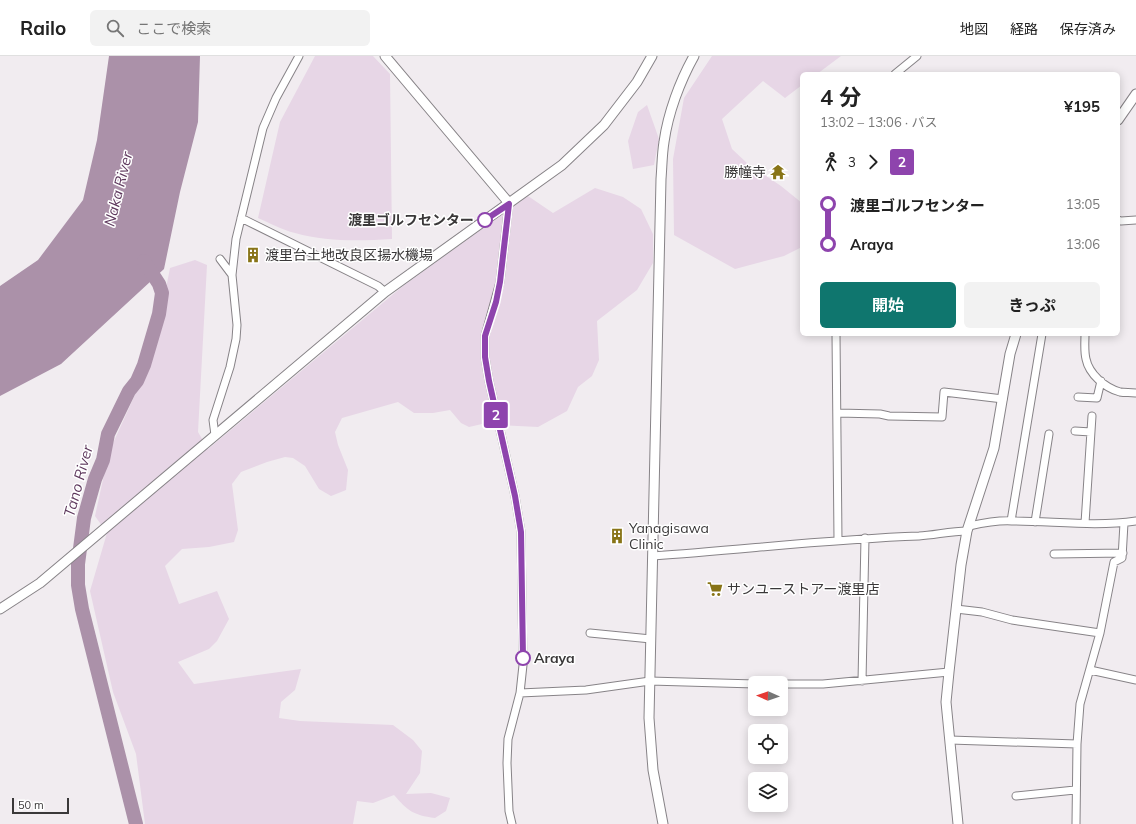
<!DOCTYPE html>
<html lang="ja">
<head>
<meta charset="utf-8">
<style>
  :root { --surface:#fff; --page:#f2f2f2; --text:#222; --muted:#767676; --line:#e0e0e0; --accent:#0f766e }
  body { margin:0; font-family:Mulish,"Noto Sans JP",sans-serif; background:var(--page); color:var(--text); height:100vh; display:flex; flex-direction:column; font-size:15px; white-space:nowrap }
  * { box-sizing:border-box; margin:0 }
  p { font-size:13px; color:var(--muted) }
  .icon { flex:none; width:22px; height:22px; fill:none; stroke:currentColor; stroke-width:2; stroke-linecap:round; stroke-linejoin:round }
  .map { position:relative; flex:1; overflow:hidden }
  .details { position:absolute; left:800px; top:16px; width:320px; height:264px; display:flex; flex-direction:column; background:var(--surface); border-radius:6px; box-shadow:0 2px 10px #0003 }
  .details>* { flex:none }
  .badge { padding:0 8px; border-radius:3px; font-size:14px; line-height:26px }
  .needle { width:26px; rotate:272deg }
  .buttons { position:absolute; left:748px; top:620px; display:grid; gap:8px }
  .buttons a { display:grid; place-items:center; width:40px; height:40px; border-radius:6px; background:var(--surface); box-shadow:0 2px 10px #0003; font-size:20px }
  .scale { position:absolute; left:12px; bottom:10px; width:57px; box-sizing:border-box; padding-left:4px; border:2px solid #3a3839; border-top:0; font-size:11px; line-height:14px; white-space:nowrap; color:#3a3839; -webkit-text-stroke:3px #fff; paint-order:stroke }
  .map>.badge { position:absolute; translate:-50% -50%; box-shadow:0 0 0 2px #fff }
  .legs { display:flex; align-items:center; gap:6px; height:44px; padding:0 20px; font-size:13px }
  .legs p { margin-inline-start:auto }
  .overview { display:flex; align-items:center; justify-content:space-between; height:68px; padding:0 20px }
  h1 { font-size:22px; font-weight:700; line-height:30px }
  .primary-button { display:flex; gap:8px; margin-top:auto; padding:8px 20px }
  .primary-button a { flex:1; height:46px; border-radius:6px; background:var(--accent); color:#fff; font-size:16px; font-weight:700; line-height:46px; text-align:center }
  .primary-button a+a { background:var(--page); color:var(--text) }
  ul { padding:0 20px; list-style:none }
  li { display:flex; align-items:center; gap:14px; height:40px; font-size:15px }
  li i { display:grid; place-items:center; width:6px; height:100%; margin:0 5px; background:currentColor }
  li i::after { content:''; width:10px; height:10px; margin:-5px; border:3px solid; border-radius:50%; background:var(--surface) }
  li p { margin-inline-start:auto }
  li:first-child i { background:linear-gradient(#0000 50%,currentColor 0) }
  li:last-child i { background:linear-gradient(currentColor 50%,#0000 0) }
  header { display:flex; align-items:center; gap:24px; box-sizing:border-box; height:56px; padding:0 20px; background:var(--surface); border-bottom:1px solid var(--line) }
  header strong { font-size:19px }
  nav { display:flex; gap:22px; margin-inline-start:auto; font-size:14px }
  .search { width:280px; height:36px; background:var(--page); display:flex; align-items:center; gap:10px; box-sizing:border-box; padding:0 14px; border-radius:6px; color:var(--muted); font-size:15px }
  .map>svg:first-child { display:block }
  .green { fill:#e7d6e6 }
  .water { fill:#ab91a9 }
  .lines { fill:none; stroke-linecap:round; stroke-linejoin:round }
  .river { stroke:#ab91a9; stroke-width:14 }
  .minor-casing { stroke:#878387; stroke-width:9 }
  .tertiary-casing { stroke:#878387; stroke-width:11 }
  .minor { stroke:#fff; stroke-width:7 }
  .tertiary { stroke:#fff; stroke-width:9 }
  .line-1-casing { stroke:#fff; stroke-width:9 }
  .line-1 { stroke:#8e44ad; stroke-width:6 }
  .stop-1-dot { fill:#fff; stroke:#8e44ad; stroke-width:2 }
  .labels { text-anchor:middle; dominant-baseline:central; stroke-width:3; stroke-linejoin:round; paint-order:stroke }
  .poi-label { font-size:14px; fill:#3a3839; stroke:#fff; text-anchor:start }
  .stop-label { font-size:14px; font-weight:bold; fill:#3a3839; stroke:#fff; text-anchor:end }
  .water-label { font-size:15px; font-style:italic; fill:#5d375c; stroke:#fff }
</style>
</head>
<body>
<header>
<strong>Railo</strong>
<div class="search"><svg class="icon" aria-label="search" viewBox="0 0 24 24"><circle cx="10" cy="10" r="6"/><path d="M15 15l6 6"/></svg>ここで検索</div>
<nav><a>地図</a><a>経路</a><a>保存済み</a></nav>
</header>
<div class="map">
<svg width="1136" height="768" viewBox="0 0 1136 768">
  <rect width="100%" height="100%" fill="#f1ecf0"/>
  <!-- green -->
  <path class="green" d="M 315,0 L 373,0 L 390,18 L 392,183 C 360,185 327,186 295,177 C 282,174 270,167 258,162 L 280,66 Z
    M 712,0 L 841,0 L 817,18 L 802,18 L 802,29 L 785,42 L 763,25 L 722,63 L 732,93 L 748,108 L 781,130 L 802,147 L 802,191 L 784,200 L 735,213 L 674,179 L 673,103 L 684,42 Z
    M 647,49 L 659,83 L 654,109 L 633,113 L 628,85 L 638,56 Z
    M 595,132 L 623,141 L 641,153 L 653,178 L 653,207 L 637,234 L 597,265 L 599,304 L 592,320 L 578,331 L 567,355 L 538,371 L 482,368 L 469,371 L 461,367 L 450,354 L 433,357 L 414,357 L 398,346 L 342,362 L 335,376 L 338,389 L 348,414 L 346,434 L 331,440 L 319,433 L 305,410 L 293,402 L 285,401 L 267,406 L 241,416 L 232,428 L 238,474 L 234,486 L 209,491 L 182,493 L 165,510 L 179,548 L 217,535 L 229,563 L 217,585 L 209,593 L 178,606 L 194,628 L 301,613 L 295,634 L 281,646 L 279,662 L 300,665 L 393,669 L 413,684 L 422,695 L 420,717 L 406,738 L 431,737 L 450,742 L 446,755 L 435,762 C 413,759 408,755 394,739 L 373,747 L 357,745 L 353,768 L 145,768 L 136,698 L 113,636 L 90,535 L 107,477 L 95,460 L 109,396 L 153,299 L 170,212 L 195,204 L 207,209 L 198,376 L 208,393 L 403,230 L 528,140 L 553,157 Z"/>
  <!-- water -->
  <path class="water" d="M 109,0 L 200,0 L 198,66 L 180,136 L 164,213 L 61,308 L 0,340 L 0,230 L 38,204 L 83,144 L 97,84 Z"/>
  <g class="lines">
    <!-- river -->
    <path class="river" d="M 136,768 L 82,553 L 78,529 L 78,508 L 84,462 L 95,423 L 103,404 L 108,378 L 129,335 L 137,325 L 144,309 L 159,258 L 162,237 L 159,228 L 144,205"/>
    <defs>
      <path id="minor" d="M 895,18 L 917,0
        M 509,147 L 500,226 L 485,280 L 485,301 L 489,325 L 515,440 L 521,476 L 523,609 L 520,637 L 508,683 L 507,707 L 509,755 L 512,768
        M 241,162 L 378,230 L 385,236
        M 1118,164 L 1121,165 L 1136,164
        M 220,203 L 232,219 L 236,183 L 263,72 L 276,42 L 299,0
        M 836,278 L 838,484
        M 1085,278 C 1085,286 1084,295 1086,303 C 1089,318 1105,332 1120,336 C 1125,337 1131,336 1136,337
        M 1078,341 L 1097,342 L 1101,325
        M 838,357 L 880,358 L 889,360 L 942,361 L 944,336 L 1003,343
        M 1075,375 L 1091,376
        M 215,379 L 213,364 L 230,311 L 236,283 L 237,269 L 232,219
        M 1011,465 L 1042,278
        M 1035,466 L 1049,378
        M 1085,467 L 1092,360
        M 969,470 C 983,467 998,464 1012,465 C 1053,465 1095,471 1136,465
        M 1054,498 L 1123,497
        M 653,500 C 742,494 830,483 919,480 C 935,479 951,475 967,475
        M 956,553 L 982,556 L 1012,564 L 1100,577
        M 590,577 L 651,583
        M 1090,614 L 1136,624
        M 862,625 L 865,482
        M 781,628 L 823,628 L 949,616
        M 520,637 L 586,634 L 650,625 L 755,628
        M 950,684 L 1077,688
        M 1016,740 L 1075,734
        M 1076,768 L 1077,688 L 1080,648 L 1100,577 L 1114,506 L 1122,502 L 1124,467"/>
      <path id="tertiary" d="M 385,0 L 509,147
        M 1118,64 L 1136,38
        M 0,553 L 40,527 L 385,236 L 562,109 L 604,69 L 637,26 L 652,0
        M 663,768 L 653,714 L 649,662 L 661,123 C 662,111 662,98 664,86 C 668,57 680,25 694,0
        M 958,768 L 946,646 L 949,616 L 961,509 L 967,475 L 994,392 L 1010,298 L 1016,278"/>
    </defs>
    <!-- minor casing -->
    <use href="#minor" class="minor-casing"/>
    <!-- tertiary casing -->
    <use href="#tertiary" class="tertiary-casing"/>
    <!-- minor -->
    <use href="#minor" class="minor"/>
    <!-- tertiary -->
    <use href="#tertiary" class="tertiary"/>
  </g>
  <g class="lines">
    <defs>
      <path id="line-1" d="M 485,164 L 509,148 L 500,226 L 496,246 L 485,280 L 485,301 L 489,325 L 515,440 L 521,476 L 523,602"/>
    </defs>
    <!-- line-1 casing -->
    <use href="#line-1" class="line-1-casing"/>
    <!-- line-1 -->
    <use href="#line-1" class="line-1"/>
  </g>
  <!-- icons -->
  <defs>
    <symbol id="temple-bare" viewBox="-9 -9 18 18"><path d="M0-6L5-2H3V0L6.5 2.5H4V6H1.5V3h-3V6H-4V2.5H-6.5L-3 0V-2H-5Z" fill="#887417" stroke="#fff" stroke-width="2.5" paint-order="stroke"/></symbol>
    <symbol id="building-bare" viewBox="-9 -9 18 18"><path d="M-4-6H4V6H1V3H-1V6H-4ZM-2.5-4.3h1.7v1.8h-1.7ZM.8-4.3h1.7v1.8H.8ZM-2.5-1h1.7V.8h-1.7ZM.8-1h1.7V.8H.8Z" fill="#887417" stroke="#fff" stroke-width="2.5" paint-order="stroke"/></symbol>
    <symbol id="supermarket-bare" viewBox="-9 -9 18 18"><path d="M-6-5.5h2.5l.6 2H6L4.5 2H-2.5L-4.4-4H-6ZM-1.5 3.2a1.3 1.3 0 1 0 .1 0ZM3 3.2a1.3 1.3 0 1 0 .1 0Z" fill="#887417" stroke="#fff" stroke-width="2.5" paint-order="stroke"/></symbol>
  </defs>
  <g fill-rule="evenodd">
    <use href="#temple-bare" x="767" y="105" width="22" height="22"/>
    <use href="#building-bare" x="242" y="188" width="22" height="22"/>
    <use href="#building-bare" x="606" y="469" width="22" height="22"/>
    <use href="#supermarket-bare" x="704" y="522" width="22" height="22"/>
  </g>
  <!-- markers -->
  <g class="stop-1-dot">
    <circle cx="485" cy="164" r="7"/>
    <circle cx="523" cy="602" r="7"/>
  </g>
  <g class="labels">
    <!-- poi labels -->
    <g class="poi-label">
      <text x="766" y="116" text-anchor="end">勝幢寺</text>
      <text x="265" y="199">渡里台土地改良区揚水機場</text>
      <text x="629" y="472">Yanagisawa<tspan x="629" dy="16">Clinic</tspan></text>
      <text x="727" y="533">サンユーストアー渡里店</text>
    </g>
    <!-- stop labels -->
    <g class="stop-label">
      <text x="474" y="164">渡里ゴルフセンター</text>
      <text x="534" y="602" text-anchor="start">Araya</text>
    </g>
    <!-- water labels -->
    <g class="water-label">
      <text transform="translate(118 133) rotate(-76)">Naka River</text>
      <text transform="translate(78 425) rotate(-75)">Tano River</text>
    </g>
  </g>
</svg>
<div class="buttons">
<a><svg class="needle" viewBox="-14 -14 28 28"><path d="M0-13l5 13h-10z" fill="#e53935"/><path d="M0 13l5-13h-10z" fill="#767676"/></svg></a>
<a><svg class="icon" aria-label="locate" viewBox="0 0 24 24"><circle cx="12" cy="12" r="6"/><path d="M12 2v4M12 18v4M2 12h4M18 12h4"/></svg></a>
<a><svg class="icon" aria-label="layers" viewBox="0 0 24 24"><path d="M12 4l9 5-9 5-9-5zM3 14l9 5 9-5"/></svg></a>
</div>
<div class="scale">50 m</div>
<b class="badge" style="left:496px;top:359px;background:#8e44ad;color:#fff">2</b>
<section class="details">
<div class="overview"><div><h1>4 分</h1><p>13:02 – 13:06 · バス</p></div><b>¥195</b></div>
<div class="legs"><svg class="icon" aria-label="walk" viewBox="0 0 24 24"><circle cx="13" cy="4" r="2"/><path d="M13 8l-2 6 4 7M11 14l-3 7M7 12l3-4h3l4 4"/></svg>3<svg class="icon" aria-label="forward" viewBox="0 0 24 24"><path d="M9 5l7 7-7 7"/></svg><b class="badge" style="background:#8e44ad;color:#fff">2</b></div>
<ul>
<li><i style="color:#8e44ad"></i><b>渡里ゴルフセンター</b><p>13:05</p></li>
<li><i style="color:#8e44ad"></i><b>Araya</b><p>13:06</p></li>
</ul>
<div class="primary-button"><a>開始</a><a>きっぷ</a></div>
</section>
</div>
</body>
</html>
